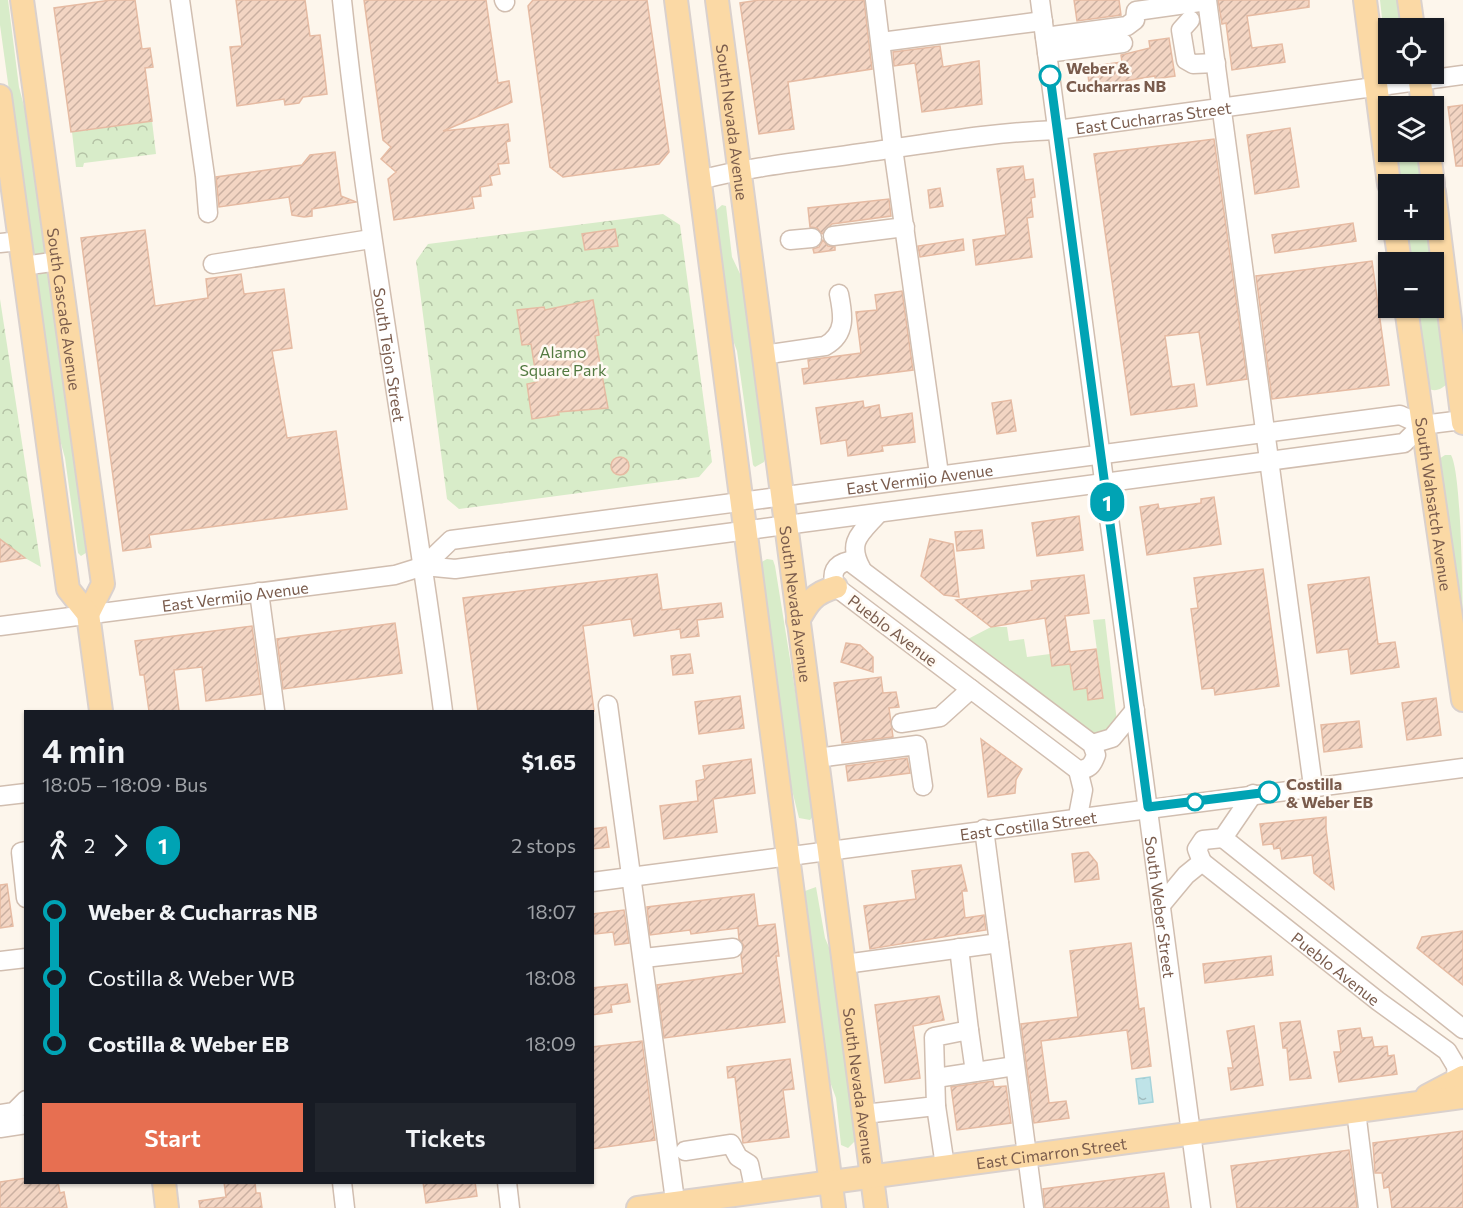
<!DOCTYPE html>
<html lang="en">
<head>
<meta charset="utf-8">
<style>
  :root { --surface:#171b24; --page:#20242c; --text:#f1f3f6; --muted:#9ea1a6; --accent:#e76f51 }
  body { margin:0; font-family:Commissioner,sans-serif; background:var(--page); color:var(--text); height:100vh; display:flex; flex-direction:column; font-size:22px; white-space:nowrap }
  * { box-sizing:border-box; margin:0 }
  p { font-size:20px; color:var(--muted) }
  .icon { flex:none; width:33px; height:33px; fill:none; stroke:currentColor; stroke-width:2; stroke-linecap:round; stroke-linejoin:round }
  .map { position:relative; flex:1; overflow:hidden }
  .details { position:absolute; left:24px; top:710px; width:570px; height:474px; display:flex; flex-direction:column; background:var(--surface); border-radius:0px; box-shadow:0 2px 4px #0004 }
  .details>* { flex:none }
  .badge { padding:0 12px; border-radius:20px; font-size:21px; line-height:39px }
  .tools { position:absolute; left:1378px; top:18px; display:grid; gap:12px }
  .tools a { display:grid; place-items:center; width:66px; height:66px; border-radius:0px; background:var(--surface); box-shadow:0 2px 4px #0004; font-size:30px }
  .map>.badge { position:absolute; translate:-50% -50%; box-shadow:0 0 0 3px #fff }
  .legs { display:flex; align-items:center; gap:9px; height:66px; padding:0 18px; font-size:20px }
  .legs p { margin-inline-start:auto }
  .overview { display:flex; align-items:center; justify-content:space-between; height:102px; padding:0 18px }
  h1 { font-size:33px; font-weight:600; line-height:45px }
  .primary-button { display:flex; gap:12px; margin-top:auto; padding:12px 18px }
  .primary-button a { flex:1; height:69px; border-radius:0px; background:var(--accent); color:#fff; font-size:24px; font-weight:600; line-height:69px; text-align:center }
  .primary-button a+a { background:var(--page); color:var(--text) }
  ul { padding:0 18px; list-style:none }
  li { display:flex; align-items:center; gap:21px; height:66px; font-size:22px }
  li i { display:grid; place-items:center; width:9px; height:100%; margin:0 8px; background:currentColor }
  li i::after { content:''; width:15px; height:15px; margin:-8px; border:4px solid; border-radius:50%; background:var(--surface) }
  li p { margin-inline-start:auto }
  li:first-child i { background:linear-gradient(#0000 50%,currentColor 0) }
  li:last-child i { background:linear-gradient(currentColor 50%,#0000 0) }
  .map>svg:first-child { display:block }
  .grass { fill:#d8ecc9 }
  .forest { fill:url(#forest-crowns) }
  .water { fill:url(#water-ripples); stroke:#a5d3da; stroke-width:1.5 }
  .building { fill:url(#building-hatch); stroke:#e6bba3; stroke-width:1.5 }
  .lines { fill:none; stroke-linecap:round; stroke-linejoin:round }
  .minor-casing { stroke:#d1beb0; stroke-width:21 }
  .major-casing { stroke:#dad1cd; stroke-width:26 }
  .minor { stroke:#fff; stroke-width:18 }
  .major { stroke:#fbd9a5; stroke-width:22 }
  .line-1-casing { stroke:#fff; stroke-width:14 }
  .line-1 { stroke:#00a3b4; stroke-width:9 }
  .stop-1-dot { fill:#fff; stroke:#00a3b4; stroke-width:3 }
  .labels { text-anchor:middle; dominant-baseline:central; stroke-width:5; stroke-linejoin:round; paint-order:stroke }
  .stop-label { font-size:16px; font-weight:bold; fill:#7a5c4d; stroke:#fffaf3; text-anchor:start }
  .street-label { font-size:16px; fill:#7a5c4d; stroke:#fffaf3 }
  .park-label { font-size:16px; fill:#537a41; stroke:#fffaf3 }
</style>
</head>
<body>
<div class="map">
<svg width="1463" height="1208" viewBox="0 0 1463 1208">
  <defs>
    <pattern id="forest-crowns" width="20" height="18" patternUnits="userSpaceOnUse" patternTransform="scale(1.5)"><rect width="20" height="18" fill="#d8ecc9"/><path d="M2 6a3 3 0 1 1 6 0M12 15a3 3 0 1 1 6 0" fill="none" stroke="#b4c2a5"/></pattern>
    <pattern id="water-ripples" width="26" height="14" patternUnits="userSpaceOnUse" patternTransform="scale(1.5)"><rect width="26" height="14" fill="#bfe3e8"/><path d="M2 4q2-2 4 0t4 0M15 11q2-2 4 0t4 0" fill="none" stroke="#a0bbbe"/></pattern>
    <pattern id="building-hatch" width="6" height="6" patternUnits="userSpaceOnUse" patternTransform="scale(1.5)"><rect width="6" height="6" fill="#f3d5c3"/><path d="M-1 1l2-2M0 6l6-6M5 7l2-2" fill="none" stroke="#cab0a1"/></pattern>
  </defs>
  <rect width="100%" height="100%" fill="#fdf6ec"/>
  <!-- grass -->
  <path class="grass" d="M 0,0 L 8,0 L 19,87 L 36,152 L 46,253 L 35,254 L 31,250 L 0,25 Z
    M 1380,0 L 1399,0 L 1403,28 L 1389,28 L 1389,57 L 1386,54 Z
    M 1392,152 L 1420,152 L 1424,184 L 1397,184 Z
    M 722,205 L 726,206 L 732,257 L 742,278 L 766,457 L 764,462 L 755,467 L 753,465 L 737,351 L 728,327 L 713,213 Z
    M 1402,230 L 1430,230 L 1449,382 C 1442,389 1437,392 1428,389 L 1413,308 L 1434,308 L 1434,262 L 1407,262 Z
    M 46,272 L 49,273 L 89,551 L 81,556 L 78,553 L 65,458 L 49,400 L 35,276 Z
    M 1445,455 L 1451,455 C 1463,476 1463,632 1463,668 L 1439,459 Z
    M 767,559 L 773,560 L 775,566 L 815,814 L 810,820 L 799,818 L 779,738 L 760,563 Z
    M 1105,619 L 1117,722 L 1111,731 L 1094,736 L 966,640 L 991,627 L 1007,627 L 1009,641 L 1024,639 L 1027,657 L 1050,654 L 1052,666 L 1070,664 L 1074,690 L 1087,688 L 1089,700 L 1103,697 L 1093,620 Z
    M 816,887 L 825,938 L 834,959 L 858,1138 L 848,1148 L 841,1145 L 836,1098 L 826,1071 L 801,897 L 805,891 Z"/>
  <!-- forest -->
  <path class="forest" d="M 152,121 L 156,154 L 84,163 L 83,167 L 76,167 L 72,132 Z
    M 663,214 L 680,225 L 712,462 L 699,477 L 459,509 L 447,499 L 416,261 L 428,244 Z
    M 0,299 L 41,567 L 25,558 L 0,539 Z"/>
  <!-- water -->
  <path class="water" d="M 1150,1077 L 1153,1102 L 1139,1104 L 1136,1079 Z"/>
  <!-- building -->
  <path class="building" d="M 111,0 L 135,0 L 142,49 L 150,48 L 153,67 L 145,68 L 152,121 L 71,132 L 54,8 Z
    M 236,0 L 305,0 L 310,36 L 320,35 L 327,94 L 303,97 L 299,103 L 285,105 L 284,99 L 237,106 L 230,47 L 242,46 Z
    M 364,0 L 486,0 L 498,83 L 509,81 L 512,102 L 443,131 L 508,124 L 510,141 L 506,142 L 509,163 L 498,164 L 500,174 L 490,176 L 492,185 L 480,187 L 481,196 L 472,197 L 474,208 L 394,220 L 388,179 L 396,172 L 381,159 L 391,147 L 383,140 Z
    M 533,0 L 647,0 L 669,152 L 659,164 L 563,177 L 550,167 L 528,6 Z
    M 759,0 L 864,0 L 872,69 L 788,82 L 794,129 L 759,134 L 740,3 Z
    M 1074,0 L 1119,0 L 1121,15 L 1077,21 Z
    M 1218,0 L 1309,0 L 1309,7 L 1247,16 L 1252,48 L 1282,44 L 1285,62 L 1232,70 L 1226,23 L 1222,24 Z
    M 1169,38 L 1175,76 L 1155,79 L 1155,76 L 1118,82 L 1119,87 L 1090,91 L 1087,67 L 1122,62 L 1121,55 L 1150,48 L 1149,41 Z
    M 940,46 L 943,67 L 979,61 L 982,104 L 922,112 L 915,63 L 894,66 L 893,52 Z
    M 1463,105 L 1463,166 L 1456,166 L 1448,107 Z
    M 1290,128 L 1299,187 L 1255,194 L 1247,135 Z
    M 1214,139 L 1247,379 L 1207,385 L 1199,332 L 1165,336 L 1172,387 L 1194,384 L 1197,406 L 1131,415 L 1094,154 Z
    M 335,152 L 341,196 L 356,202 L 312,209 L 312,216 L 304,217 L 292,215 L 289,197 L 219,207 L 216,177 L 302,165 L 310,155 Z
    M 1023,166 L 1025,180 L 1033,179 L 1035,197 L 1031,198 L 1033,217 L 1027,218 L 1032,257 L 976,265 L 973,240 L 1006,235 L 997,169 Z
    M 940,188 L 943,206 L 930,208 L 928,190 Z
    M 889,199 L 891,216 L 832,224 L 822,234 L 817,228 L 810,227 L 808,208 Z
    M 1353,223 L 1356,241 L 1275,253 L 1272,235 Z
    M 615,229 L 618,246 L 585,250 L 582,234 Z
    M 145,230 L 155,306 L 208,298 L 206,279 L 241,274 L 244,294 L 284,289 L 292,348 L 272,351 L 287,438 L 336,431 L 347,509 L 149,535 L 151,547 L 123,551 L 81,238 Z
    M 963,239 L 964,250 L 920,257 L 918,246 Z
    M 823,240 L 828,246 L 835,247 L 835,250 L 814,253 L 813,249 L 819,247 Z
    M 1372,261 L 1389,385 L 1272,399 L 1256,276 Z
    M 902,291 L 913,370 L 804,384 L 802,369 L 809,368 L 808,360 L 861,353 L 856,312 L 877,310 L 875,295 Z
    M 593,300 L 599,335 L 595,336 L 608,408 L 558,412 L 559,415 L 532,419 L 527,384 L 537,382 L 531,344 L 522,345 L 517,310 L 544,307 L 545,310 Z
    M 1011,400 L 1016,431 L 997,434 L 992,403 Z
    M 863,401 L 864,408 L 879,405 L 881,418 L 912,413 L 915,442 L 882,446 L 883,451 L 848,456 L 846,440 L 821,444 L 816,408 Z
    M611 466a9 9 0 1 1 18 0a9 9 0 1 1-18 0Z
    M 1214,497 L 1221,544 L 1147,555 L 1140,507 L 1158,504 L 1159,509 L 1201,503 L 1201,499 Z
    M 1079,516 L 1083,550 L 1037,556 L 1032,523 Z
    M 982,530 L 984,548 L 957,551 L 955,532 Z
    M 0,539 L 25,558 L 0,562 Z
    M 930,539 L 953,544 L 959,597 L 944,595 L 921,576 Z
    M 1263,569 L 1279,686 L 1215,695 L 1214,688 L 1202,689 L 1191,609 L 1198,608 L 1194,578 Z
    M 657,574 L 662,610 L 721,603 L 723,617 L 697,620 L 699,636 L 681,638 L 680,629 L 634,636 L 631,619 L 583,626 L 594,711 L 478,711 L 463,598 Z
    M 1084,575 L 1089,613 L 1065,616 L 1070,652 L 1096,649 L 1103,698 L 1088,700 L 1087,688 L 1074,690 L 1070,664 L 1052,666 L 1045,618 L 991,627 L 956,600 L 1032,590 L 1031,581 Z
    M 1369,577 L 1378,644 L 1395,642 L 1399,667 L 1351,674 L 1348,649 L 1317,653 L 1308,585 Z
    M 395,623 L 402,673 L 283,689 L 277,639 Z
    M 252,626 L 261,694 L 206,701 L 202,667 L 174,670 L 179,711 L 149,711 L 144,675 L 140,675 L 135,641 Z
    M 846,643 L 860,645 L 873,657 L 873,672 L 841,662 Z
    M 690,654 L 693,673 L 673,675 L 671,656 Z
    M 881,677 L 883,693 L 896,692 L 899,707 L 889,708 L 893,737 L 842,743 L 834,683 Z
    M 740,696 L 744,728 L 699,734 L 695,702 Z
    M 1436,698 L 1441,735 L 1407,740 L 1402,703 Z
    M 1359,721 L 1362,747 L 1324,752 L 1321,725 Z
    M 981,739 L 1022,769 L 1016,780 L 1015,793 L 988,797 Z
    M 907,758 L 910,773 L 848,781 L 846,766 Z
    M 751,759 L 755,793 L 713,799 L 717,832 L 664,839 L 660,806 L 698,801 L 696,781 L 705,779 L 703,766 Z
    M 1326,817 L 1326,829 L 1334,889 L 1314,873 L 1312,855 L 1282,859 L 1280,848 L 1274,849 L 1273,844 L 1263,845 L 1260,824 Z
    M 606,827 L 609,847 L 592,849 L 592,829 Z
    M 1088,852 L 1097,863 L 1099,879 L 1075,882 L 1072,854 Z
    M 961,865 L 967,891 L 962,891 L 965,918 L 984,915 L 986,930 L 870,949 L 864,906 L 916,899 L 912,871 Z
    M 7,884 L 13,926 L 0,928 L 0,885 Z
    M 754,894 L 758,926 L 775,924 L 779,956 L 776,956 L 785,1022 L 664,1038 L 657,985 L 743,973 L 741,955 L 744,946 L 739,939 L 738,928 L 691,934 L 690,930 L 650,935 L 647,907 Z
    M 624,910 L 629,943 L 615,945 L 613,932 L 595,934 L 593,914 Z
    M 1463,931 L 1463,985 L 1417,948 L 1422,937 Z
    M 1131,943 L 1139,1009 L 1144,1008 L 1151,1066 L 1132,1069 L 1127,1030 L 1041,1041 L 1049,1103 L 1066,1101 L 1069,1118 L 1034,1123 L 1021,1024 L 1078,1017 L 1070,951 Z
    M 1271,956 L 1273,975 L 1205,983 L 1203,964 Z
    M 627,984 L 630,1002 L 611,1005 L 612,1012 L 592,1015 L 592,988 Z
    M 939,996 L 944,1020 L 913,1026 L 920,1078 L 885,1083 L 875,1005 Z
    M 1300,1021 L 1311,1078 L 1290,1080 L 1287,1048 L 1283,1048 L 1280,1023 Z
    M 1254,1026 L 1263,1085 L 1231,1090 L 1228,1068 L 1233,1068 L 1227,1031 Z
    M 1360,1028 L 1362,1038 L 1372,1037 L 1374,1047 L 1387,1046 L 1388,1056 L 1394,1055 L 1397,1074 L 1339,1082 L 1334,1052 L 1341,1052 L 1338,1031 Z
    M 642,1041 L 655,1140 L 592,1149 L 592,1047 Z
    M 790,1059 L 794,1089 L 783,1090 L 789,1137 L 743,1143 L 735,1077 L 728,1078 L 727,1067 Z
    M 993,1081 L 994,1087 L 1006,1086 L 1011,1123 L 957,1130 L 951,1087 Z
    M 1463,1131 L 1463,1208 L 1392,1208 L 1389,1187 L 1384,1188 L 1382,1173 L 1375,1173 L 1373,1143 Z
    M 1349,1150 L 1357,1208 L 1237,1208 L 1231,1166 Z
    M 1164,1173 L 1169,1208 L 1045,1208 L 1043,1189 Z
    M 26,1178 L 26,1182 L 58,1182 L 60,1193 L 64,1192 L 67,1208 L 0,1208 L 0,1182 Z
    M 224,1182 L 255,1182 L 256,1193 L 260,1193 L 262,1208 L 200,1208 L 199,1201 L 226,1197 Z
    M 423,1182 L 475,1182 L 477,1196 L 426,1203 Z"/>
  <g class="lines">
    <defs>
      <g id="minor">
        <path d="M 180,0 L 205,176 L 208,213"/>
        <path id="s1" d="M 342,0 C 367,238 412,473 443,711"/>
        <path d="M 504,0 L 505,2"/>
        <path d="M 875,0 L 893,148 L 939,474"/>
        <path id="s2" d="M 1040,0 L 1201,1208"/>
        <path d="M 1207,0 L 1313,786"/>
        <path d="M 1190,20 L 1181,30 L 1186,60 L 1193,64 L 1216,63"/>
        <path d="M 1045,37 L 1127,26 L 1135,20 L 1136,11 L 1207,1"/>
        <path d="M 881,42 L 1043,21"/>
        <path d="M 1047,53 L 1123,43"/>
        <path id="s3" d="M 700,180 C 753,166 808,161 862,153 C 927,144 992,132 1057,130 L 1463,75"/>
        <path d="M 833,236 L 905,227"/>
        <path d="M 790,240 L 812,238"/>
        <path d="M 0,243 L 20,241"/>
        <path d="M 213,264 L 371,239"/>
        <path d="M 23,266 L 59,261"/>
        <path d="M 762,355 L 825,346 C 847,334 843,314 839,294"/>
        <path d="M 849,561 L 1092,744 L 1096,755 C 1092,766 1089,769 1078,770 L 836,587 C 830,573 835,564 849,561 Z"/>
        <path id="s4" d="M 424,566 L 451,540 L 1400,415 L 1422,425 L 1463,420"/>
        <path d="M 861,568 C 847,542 860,534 877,515"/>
        <path d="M 259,592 L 275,711"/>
        <path id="s5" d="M 0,626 L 395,575 L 424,566 L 455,569 L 1404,443 L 1422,425"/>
        <path d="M 608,705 L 676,1208"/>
        <path d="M 901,723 L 940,717 L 971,689"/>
        <path d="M 1092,744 L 1112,738 L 1135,710"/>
        <path d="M 817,758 L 917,745 L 923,786"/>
        <path d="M 1078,770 L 1083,790 L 1078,816"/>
        <path d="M 0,796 L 26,793"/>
        <path d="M 984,829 L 1034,1208"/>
        <path d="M 1223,838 L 1463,1029"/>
        <path d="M 26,851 L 21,852 L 26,898"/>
        <path id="s6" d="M 1202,862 L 1378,1001 L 1447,1051 L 1456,1066 L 1457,1080"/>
        <path id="s7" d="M 592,882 L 1463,768"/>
        <path d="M 1161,905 L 1186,875 L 1202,862 L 1197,849 L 1203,840 L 1223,838 L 1253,794"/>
        <path d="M 959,948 L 969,1030"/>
        <path d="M 644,958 L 733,948"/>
        <path d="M 0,961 L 26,958"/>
        <path d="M 845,964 L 999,943"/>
        <path d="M 936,1078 L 1015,1066"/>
        <path d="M 936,1106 L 945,1166"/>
        <path d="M 1356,1111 L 1368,1208"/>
        <path d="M 0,1114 L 14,1112 L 26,1100"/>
        <path d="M 864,1114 L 936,1106 L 934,1037 L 969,1030 L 975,1072"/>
        <path d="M 0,1128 L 26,1124"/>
        <path d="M 685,1151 L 731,1144 L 738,1157 L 749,1164 L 755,1192"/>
        <path d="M 342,1182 L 345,1208"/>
        <path d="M 507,1182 L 510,1208"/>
      </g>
      <g id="major">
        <path id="s8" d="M 22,0 L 103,584 L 88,614"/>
        <path d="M 676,0 L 834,1208"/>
        <path id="s9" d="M 717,0 L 876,1208"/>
        <path d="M 1365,0 L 1389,184"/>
        <path d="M 1409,0 L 1413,28"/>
        <path d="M 1419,74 L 1423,106"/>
        <path d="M 0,96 L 68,589 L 88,614 L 101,711"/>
        <path d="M 1429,152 L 1433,184"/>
        <path d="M 1434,192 L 1463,423"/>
        <path d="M 1395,230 L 1400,262"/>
        <path id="s10" d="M 1406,308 L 1463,700"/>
        <path d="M 798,621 C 808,602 814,593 836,587"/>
        <path d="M 1427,1096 L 1463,1077"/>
        <path d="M 164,1182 L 167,1208"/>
        <path id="s11" d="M 638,1208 L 1463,1097"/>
      </g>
    </defs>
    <!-- minor casing -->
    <use href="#minor" class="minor-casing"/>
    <!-- major casing -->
    <use href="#major" class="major-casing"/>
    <!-- minor -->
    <use href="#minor" class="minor"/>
    <!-- major -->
    <use href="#major" class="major"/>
  </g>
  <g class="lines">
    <defs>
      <path id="line-1" d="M 1050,76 L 1148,807 L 1269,792"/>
    </defs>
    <!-- line-1 casing -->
    <use href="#line-1" class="line-1-casing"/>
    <!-- line-1 -->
    <use href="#line-1" class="line-1"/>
  </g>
  <!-- markers -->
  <g class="stop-1-dot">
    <circle cx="1050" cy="76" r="10"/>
    <circle cx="1269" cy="792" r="10"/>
    <circle cx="1195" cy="802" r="8"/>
  </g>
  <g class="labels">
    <!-- stop labels -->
    <g class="stop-label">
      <text x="1066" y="67">Weber &amp;<tspan x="1066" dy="18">Cucharras NB</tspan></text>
      <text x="1286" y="783">Costilla<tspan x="1286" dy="18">&amp; Weber EB</tspan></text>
    </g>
    <!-- street labels -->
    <g class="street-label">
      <text stroke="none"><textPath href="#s3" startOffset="458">East Cucharras Street</textPath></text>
      <text stroke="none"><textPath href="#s9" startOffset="123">South Nevada Avenue</textPath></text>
      <text stroke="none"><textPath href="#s8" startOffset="312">South Cascade Avenue</textPath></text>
      <text stroke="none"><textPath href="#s1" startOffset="358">South Tejon Street</textPath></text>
      <text stroke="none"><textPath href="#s4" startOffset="510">East Vermijo Avenue</textPath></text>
      <text stroke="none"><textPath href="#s10" startOffset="198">South Wahsatch Avenue</textPath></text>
      <text stroke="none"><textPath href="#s5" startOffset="237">East Vermijo Avenue</textPath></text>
      <text stroke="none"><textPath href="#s9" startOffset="609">South Nevada Avenue</textPath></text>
      <text transform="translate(893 630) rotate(37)">Pueblo Avenue</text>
      <text stroke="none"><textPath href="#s7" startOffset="440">East Costilla Street</textPath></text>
      <text stroke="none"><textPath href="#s2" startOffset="915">South Weber Street</textPath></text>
      <text stroke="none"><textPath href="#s6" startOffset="171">Pueblo Avenue</textPath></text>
      <text stroke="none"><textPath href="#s9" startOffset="1095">South Nevada Avenue</textPath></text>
      <text stroke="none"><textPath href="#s11" startOffset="417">East Cimarron Street</textPath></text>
    </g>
    <!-- park labels -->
    <g class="park-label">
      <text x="563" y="351">Alamo<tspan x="563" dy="18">Square Park</tspan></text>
    </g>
  </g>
</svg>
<div class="tools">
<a><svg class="icon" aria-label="locate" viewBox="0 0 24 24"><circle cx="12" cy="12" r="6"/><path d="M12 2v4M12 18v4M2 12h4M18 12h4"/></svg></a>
<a><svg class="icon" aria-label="layers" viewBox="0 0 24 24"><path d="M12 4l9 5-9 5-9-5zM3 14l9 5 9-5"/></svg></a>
<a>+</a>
<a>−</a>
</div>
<b class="badge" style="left:1107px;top:502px;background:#00a3b4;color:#fff">1</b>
<section class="details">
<div class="overview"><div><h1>4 min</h1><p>18:05 – 18:09 · Bus</p></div><b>$1.65</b></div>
<div class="legs"><svg class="icon" aria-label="walk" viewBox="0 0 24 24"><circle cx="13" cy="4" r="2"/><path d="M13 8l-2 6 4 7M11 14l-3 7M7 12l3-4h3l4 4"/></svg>2<svg class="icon" aria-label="forward" viewBox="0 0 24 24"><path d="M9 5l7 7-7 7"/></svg><b class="badge" style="background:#00a3b4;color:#fff">1</b><p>2 stops</p></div>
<ul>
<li><i style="color:#00a3b4"></i><b>Weber &amp; Cucharras NB</b><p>18:07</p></li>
<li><i style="color:#00a3b4"></i><span>Costilla &amp; Weber WB</span><p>18:08</p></li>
<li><i style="color:#00a3b4"></i><b>Costilla &amp; Weber EB</b><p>18:09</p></li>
</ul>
<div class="primary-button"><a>Start</a><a>Tickets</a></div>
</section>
</div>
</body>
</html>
